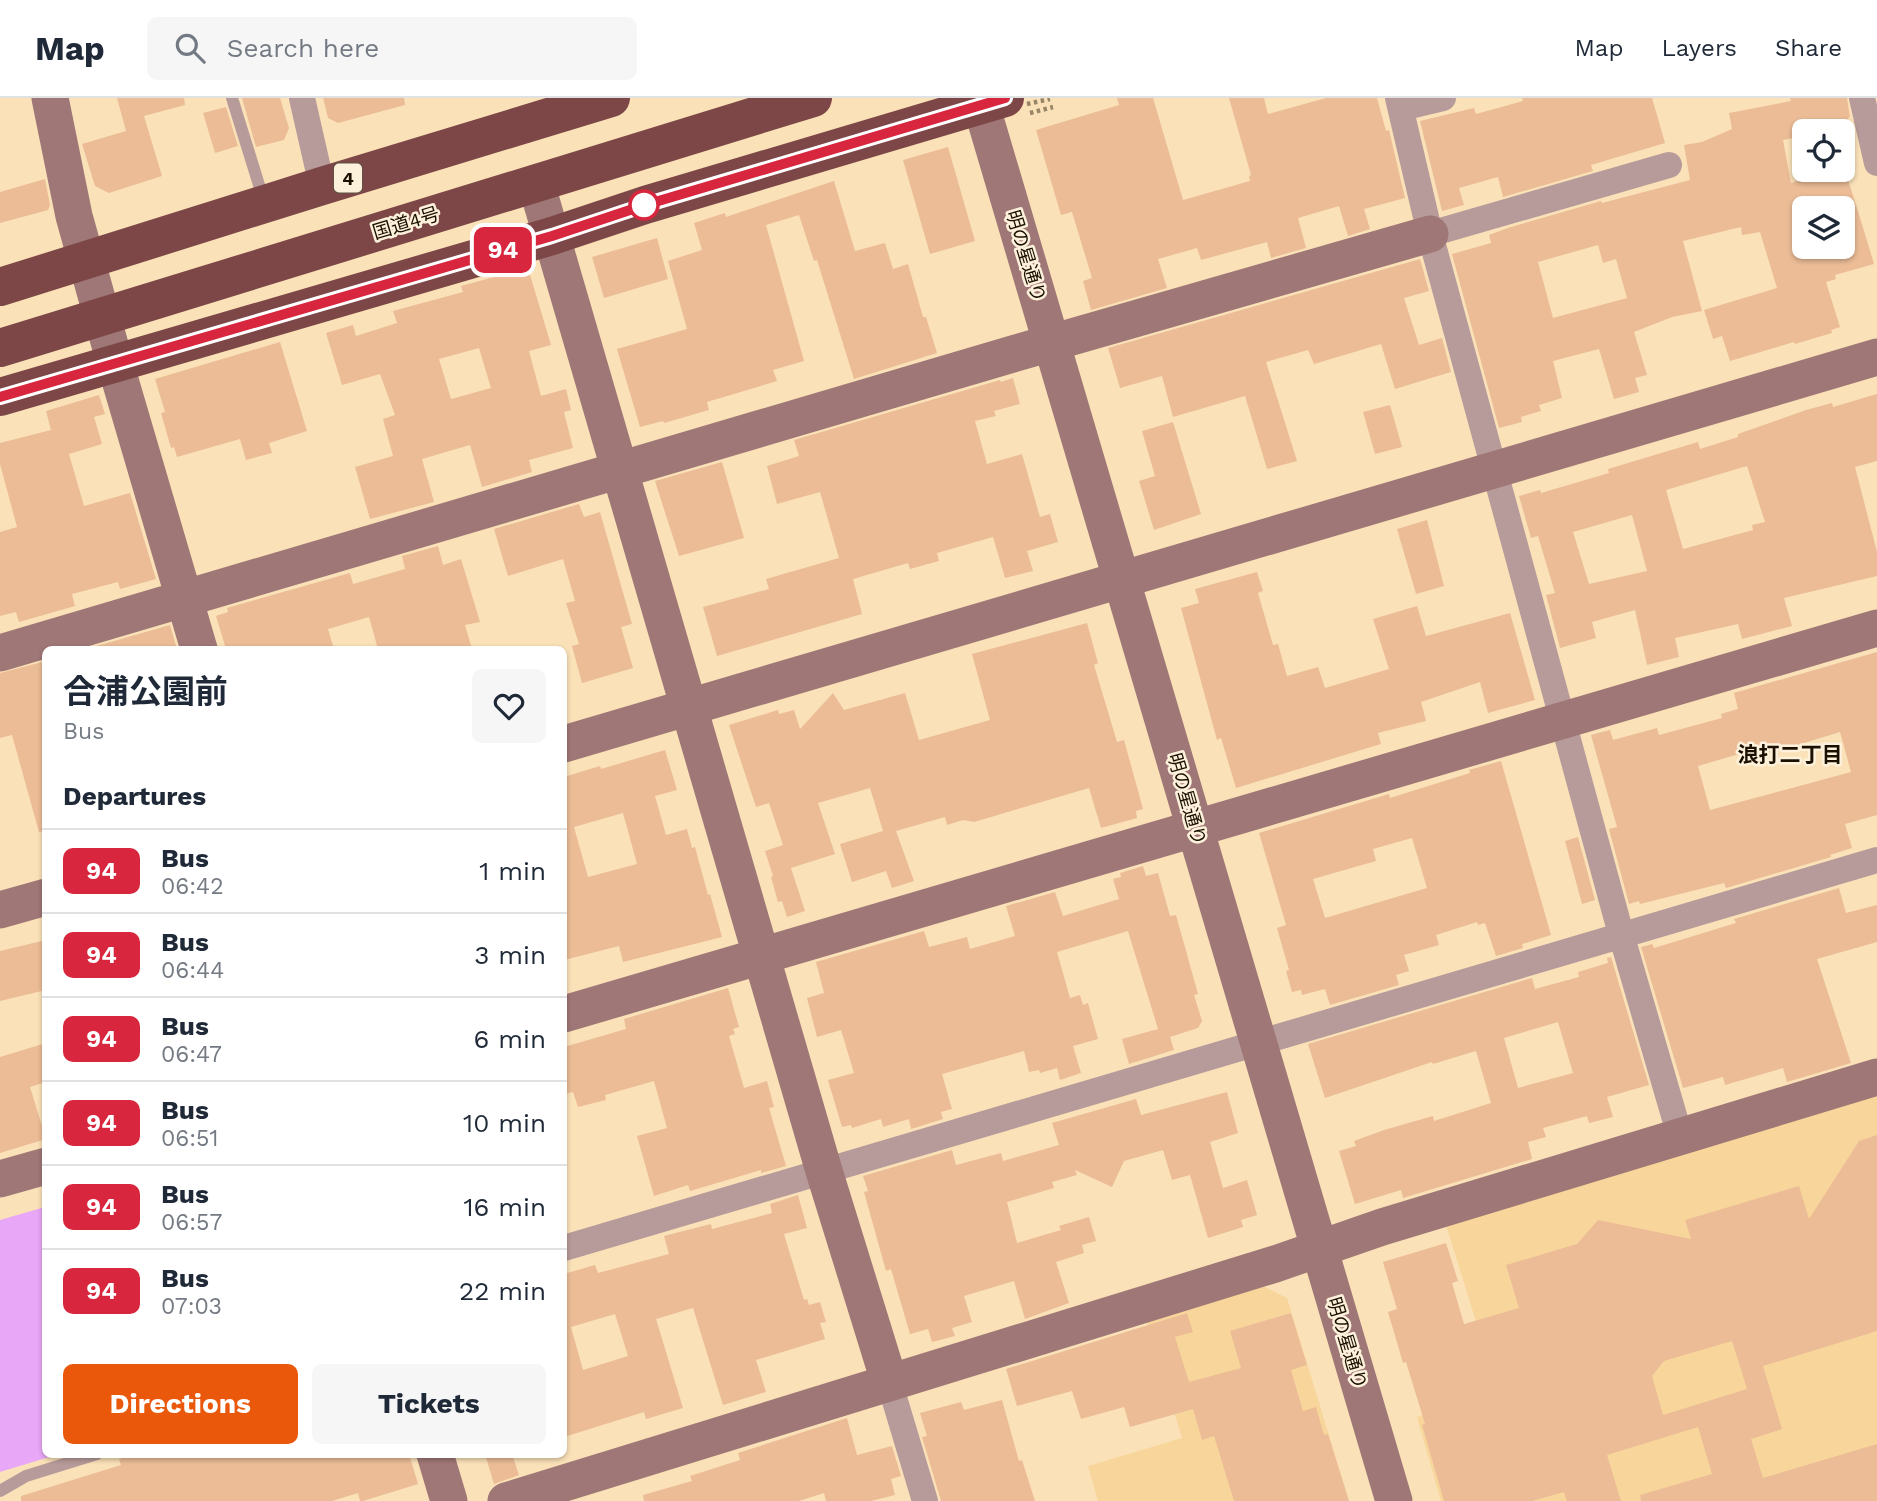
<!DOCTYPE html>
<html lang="en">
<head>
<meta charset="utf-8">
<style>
  :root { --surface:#fff; --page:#f6f6f7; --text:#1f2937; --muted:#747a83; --line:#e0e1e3; --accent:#ea580c }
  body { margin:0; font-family:"Work Sans","Noto Sans JP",sans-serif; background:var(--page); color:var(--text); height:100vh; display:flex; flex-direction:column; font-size:26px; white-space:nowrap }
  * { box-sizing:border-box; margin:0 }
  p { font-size:23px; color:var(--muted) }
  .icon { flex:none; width:38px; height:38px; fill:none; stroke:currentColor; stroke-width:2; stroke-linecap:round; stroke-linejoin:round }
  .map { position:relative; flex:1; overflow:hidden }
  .panel { position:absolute; left:42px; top:548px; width:525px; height:812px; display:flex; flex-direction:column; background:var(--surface); border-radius:10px; box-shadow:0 2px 5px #0004 }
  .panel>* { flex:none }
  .badge { padding:0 14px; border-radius:10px; font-size:24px; line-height:46px }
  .fabs { position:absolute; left:1792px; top:21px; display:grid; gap:14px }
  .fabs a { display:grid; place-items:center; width:63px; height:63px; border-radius:10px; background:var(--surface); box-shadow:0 2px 5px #0004; font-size:35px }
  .map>.badge { position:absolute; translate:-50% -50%; box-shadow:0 0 0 4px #fff }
  h2 { padding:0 21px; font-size:26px; line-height:63px }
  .round { display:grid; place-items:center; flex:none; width:74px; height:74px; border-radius:10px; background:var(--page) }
  .summary { display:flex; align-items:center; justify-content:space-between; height:119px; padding:0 21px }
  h1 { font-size:33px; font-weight:700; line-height:52px }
  .primary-button { display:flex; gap:14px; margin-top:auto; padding:14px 21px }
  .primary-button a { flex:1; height:80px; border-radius:10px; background:var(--accent); color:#fff; font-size:28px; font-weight:700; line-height:80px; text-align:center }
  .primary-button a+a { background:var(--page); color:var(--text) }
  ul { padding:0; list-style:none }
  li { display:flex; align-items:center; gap:21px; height:84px; padding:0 21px; border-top:2px solid var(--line) }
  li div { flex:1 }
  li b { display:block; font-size:26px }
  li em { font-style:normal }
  li .badge { min-width:77px; font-weight:700; text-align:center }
  header { display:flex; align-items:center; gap:42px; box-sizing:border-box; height:98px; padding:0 35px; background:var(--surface); border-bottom:2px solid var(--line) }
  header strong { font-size:33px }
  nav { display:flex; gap:38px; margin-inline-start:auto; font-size:24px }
  .search { width:490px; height:63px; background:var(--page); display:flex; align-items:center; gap:18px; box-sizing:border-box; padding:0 24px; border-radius:10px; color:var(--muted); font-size:26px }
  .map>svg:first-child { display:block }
  .built { fill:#f8d69b }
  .pitch { fill:#e9a8f7 }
  .building { fill:#ebbc96; fill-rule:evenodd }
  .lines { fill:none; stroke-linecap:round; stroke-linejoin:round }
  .lane { stroke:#b79b9a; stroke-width:12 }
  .street { stroke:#b79b9a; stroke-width:26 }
  .secondary { stroke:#9f7776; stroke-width:37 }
  .highway { stroke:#7d4747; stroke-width:38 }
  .path-bridge { stroke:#988667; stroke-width:4.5; stroke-dasharray:3.5 3.5; stroke-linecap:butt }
  .line-casing { stroke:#fff; stroke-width:16 }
  .line { stroke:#d7263d; stroke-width:10 }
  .stop-dot { fill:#fff; stroke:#d7263d; stroke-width:3.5 }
  .labels { text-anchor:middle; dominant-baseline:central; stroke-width:5; stroke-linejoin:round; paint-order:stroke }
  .shield { fill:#fdf1dc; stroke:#5f5442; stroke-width:2 }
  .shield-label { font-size:18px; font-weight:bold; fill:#1b1000 }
  .street-label { font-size:19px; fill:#1b1000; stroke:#fdf1dc }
  .neighbourhood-label { font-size:21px; font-weight:bold; fill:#1b1000; stroke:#fdf1dc }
</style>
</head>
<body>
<header>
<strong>Map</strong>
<div class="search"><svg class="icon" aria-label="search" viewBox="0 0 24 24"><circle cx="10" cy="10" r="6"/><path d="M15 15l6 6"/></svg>Search here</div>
<nav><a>Map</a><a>Layers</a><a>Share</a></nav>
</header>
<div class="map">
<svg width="1877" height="1403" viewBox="0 0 1877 1403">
  <rect width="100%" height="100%" fill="#fae1b8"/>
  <!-- built -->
  <path class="built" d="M 1877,992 L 1877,1403 L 1441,1403 L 1417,1319 L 1498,1294 L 1445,1124 Z
    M 1259,1186 L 1287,1200 L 1349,1403 L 1098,1403 L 1088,1368 L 1182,1340 L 1146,1221 Z"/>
  <!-- pitch -->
  <path class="pitch" d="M 45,1109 L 46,1356 L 59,1356 L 0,1374 L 0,1122 Z"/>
  <!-- building -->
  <path class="building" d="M 117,0 L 184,0 L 185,7 L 144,18 L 162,78 L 109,95 L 95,88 L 82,46 L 126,33 Z
    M 242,0 L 280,0 L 289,30 L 284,42 L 256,49 Z
    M 323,0 L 404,0 L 405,7 L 338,25 L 328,20 Z
    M 1117,0 L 1153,0 L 1183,102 L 1250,83 L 1249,78 L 1251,77 L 1229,0 L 1264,0 L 1268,16 L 1326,0 L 1377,0 L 1386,33 L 1389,32 L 1405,100 L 1364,111 L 1370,131 L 1348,138 L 1339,108 L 1298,120 L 1306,150 L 1271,160 L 1267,144 L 1201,162 L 1197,150 L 1158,161 L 1167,190 L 1091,212 L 1083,183 L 1092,180 L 1072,114 L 1061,117 L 1036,32 L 1119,7 Z
    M 1522,0 L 1652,0 L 1665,45 L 1591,67 L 1593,73 L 1503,99 L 1498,79 L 1459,90 L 1464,107 L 1442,113 L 1420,23 L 1474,10 L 1476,16 L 1523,3 Z
    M 1790,0 L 1847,0 L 1850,19 L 1848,20 L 1851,29 L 1828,33 L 1804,33 L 1804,38 L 1783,42 L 1791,85 L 1835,72 L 1843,72 L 1844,69 L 1861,123 L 1874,166 L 1835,177 L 1836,181 L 1826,184 L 1840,229 L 1831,232 L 1832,235 L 1795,246 L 1794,244 L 1730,263 L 1722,238 L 1713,241 L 1704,212 L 1777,190 L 1760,134 L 1742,137 L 1741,129 L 1683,143 L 1702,213 L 1672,219 L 1634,234 L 1647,277 L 1635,280 L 1639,294 L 1614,301 L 1599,251 L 1553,263 L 1562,300 L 1539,307 L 1541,313 L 1521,319 L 1522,324 L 1499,330 L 1452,156 L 1491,145 L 1489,137 L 1511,129 L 1601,103 L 1602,105 L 1690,82 L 1684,47 L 1702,44 L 1732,31 L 1729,15 L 1791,3 ZM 1804,110 L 1843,110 L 1843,149 L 1804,149 ZM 1598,147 L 1603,165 L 1616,161 L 1627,200 L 1553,220 L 1538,164 Z
    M 226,9 L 238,48 L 215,55 L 203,15 Z
    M 948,49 L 975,143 L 930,156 L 903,62 Z
    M 45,81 L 50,107 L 48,112 L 0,125 L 0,94 Z
    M 834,83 L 855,153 L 885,145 L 893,171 L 908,166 L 923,219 L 926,219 L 937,255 L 854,281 L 817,162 L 814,163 L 799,117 L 766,127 L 804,263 L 773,272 L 777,283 L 707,304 L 709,312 L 664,325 L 663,323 L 640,329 L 617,251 L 687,231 L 668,163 L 702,152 L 694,125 L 725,115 L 726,119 Z
    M 657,140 L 668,181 L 604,200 L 592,159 Z
    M 1420,161 L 1429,193 L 1404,200 L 1419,247 L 1442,240 L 1451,274 L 1395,291 L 1381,246 L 1314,266 L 1308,252 L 1266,264 L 1297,363 L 1267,371 L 1245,298 L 1173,319 L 1162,278 L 1120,290 L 1108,250 Z
    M 528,170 L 551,247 L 529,253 L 541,298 L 566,291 L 571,312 L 564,314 L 573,350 L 529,362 L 532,374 L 482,389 L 470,347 L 422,361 L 434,404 L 370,421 L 355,369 L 393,358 L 383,321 L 395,317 L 380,276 L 342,287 L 326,235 L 353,227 L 356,238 L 397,225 L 393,213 L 463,194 L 461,188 ZM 479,250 L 491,290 L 451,301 L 439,261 Z
    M 280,244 L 307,333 L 269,345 L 272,355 L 246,362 L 240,341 L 177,359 L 174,349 L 171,350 L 161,315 L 165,314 L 155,281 Z
    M 1013,280 L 1020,306 L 994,313 L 996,318 L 975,323 L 987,366 L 1022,356 L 1040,419 L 1050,416 L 1058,444 L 1027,453 L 1033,473 L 1005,480 L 993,439 L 937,455 L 939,463 L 910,471 L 908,465 L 853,481 L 862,516 L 717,558 L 703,509 L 769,491 L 766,481 L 839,460 L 820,394 L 777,406 L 767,368 L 799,358 L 794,342 L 1000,282 L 1001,284 Z
    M 1877,296 L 1877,363 L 1855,369 L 1877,454 L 1877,478 L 1784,500 L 1792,528 L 1742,541 L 1738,526 L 1675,540 L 1679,559 L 1647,567 L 1635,512 L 1592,524 L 1596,540 L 1560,550 L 1546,497 L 1555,495 L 1538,438 L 1531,440 L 1519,398 L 1540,392 L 1541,395 L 1609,375 L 1608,371 L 1698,344 L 1700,351 L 1738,339 L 1738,336 L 1806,312 L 1832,305 L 1833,309 ZM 1747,368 L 1765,424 L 1752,427 L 1753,432 L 1683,451 L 1666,392 ZM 1632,417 L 1647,473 L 1589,486 L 1573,434 Z
    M 99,297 L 105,316 L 94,319 L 102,346 L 69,356 L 84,408 L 130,395 L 156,481 L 120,491 L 118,484 L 72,496 L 75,508 L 19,524 L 16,514 L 0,518 L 0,434 L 17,429 L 0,366 L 0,345 L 51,332 L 46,313 Z
    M 1390,307 L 1402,349 L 1375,356 L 1363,314 Z
    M 1173,324 L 1201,416 L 1154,432 L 1139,383 L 1155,378 L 1142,333 Z
    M 722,364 L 744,440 L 679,458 L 655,383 Z
    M 579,406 L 584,419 L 600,414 L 632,526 L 621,529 L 633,570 L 582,585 L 572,548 L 579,546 L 566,505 L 575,503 L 563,461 L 508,478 L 494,431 Z
    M 1427,422 L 1444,488 L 1416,496 L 1397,431 Z
    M 438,448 L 443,467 L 461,461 L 480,524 L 465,527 L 472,551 L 378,551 L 369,519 L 328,531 L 334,551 L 226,551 L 216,518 L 228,514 L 227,510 L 350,475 L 353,486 L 405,471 L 402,458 Z
    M 1257,474 L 1263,493 L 1258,495 L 1273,547 L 1278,546 L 1287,578 L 1318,569 L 1325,590 L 1389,571 L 1373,521 L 1417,508 L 1426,538 L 1510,515 L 1535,602 L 1488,615 L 1480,584 L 1421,604 L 1426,623 L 1378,635 L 1381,646 L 1236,690 L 1221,640 L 1217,642 L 1181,510 L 1199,505 L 1195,491 Z
    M 1087,525 L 1098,565 L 1094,567 L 1117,644 L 1124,642 L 1143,711 L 1136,713 L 1137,720 L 1101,730 L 1089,690 L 974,724 L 963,722 L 947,727 L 945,719 L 896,733 L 914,783 L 892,790 L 886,773 L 852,784 L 840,746 L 883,733 L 870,690 L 818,705 L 835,756 L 791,770 L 805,813 L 787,819 L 782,803 L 778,804 L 771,779 L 773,778 L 765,753 L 783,747 L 769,705 L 756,709 L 729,627 L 778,612 L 779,616 L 794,612 L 800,631 L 833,595 L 844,612 L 905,595 L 919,642 L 990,622 L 972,556 Z
    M 170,527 L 177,551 L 93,551 L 93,549 Z
    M 1877,554 L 1877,717 L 1845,726 L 1852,750 L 1830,757 L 1831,759 L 1726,790 L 1724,785 L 1640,806 L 1639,803 L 1629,806 L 1609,731 L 1617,729 L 1591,637 L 1610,632 L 1613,642 L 1657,630 L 1659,637 L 1722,620 L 1721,616 L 1738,611 L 1734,595 ZM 1840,634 L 1851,674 L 1710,712 L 1698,668 L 1763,649 L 1765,657 Z
    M 46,563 L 46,733 L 39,734 L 12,637 L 0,640 L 0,575 Z
    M 665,652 L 677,692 L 655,698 L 666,737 L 687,731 L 692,750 L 695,749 L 708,797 L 710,796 L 722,839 L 623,864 L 619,848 L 564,862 L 564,679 L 600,668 L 601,671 ZM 623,715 L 637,766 L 588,779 L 574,729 Z
    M 1501,663 L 1551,837 L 1522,846 L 1523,850 L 1496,858 L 1485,825 L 1478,827 L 1477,824 L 1436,837 L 1439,847 L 1404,857 L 1409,873 L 1396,877 L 1399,887 L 1330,907 L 1325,891 L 1302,897 L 1301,892 L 1292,894 L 1286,873 L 1289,872 L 1277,830 L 1286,827 L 1259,735 L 1389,696 L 1390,700 L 1470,675 L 1469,672 ZM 1412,740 L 1427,790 L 1325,820 L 1313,781 L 1376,763 L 1373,751 Z
    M 1578,739 L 1595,802 L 1582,806 L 1565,743 Z
    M 1143,768 L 1146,778 L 1158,775 L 1170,818 L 1176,817 L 1198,896 L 1194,897 L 1202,923 L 1198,930 L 1170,939 L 1174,952 L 1129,966 L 1122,941 L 1158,931 L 1128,833 L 1057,854 L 1070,900 L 1080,897 L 1083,907 L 1088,905 L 1098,941 L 1073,948 L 1081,975 L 1060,982 L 1057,970 L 1040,975 L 1039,972 L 1029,974 L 1024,953 L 942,976 L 952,1011 L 941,1014 L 943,1021 L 911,1031 L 909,1021 L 883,1029 L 881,1021 L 852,1030 L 851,1027 L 842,1029 L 828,982 L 854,975 L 841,932 L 817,939 L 807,900 L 824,895 L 816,864 L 924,833 L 929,849 L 967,839 L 970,851 L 1015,838 L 1006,808 L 1055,794 L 1063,818 L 1119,801 L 1113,781 L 1121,779 L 1120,775 Z
    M 1839,790 L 1846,815 L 1877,807 L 1877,844 L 1817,861 L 1851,965 L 1787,984 L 1783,970 L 1725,987 L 1723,979 L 1683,990 L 1641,849 L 1652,846 L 1654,850 L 1736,825 L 1734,821 Z
    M 46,842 L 46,892 L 0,903 L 0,853 Z
    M 1611,859 L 1649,987 L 1607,999 L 1613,1019 L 1589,1025 L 1587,1018 L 1543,1030 L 1546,1039 L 1528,1044 L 1532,1061 L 1403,1100 L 1401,1092 L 1355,1106 L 1339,1053 L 1356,1048 L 1354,1043 L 1384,1032 L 1433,1018 L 1434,1023 L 1491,1005 L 1476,953 L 1433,966 L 1432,964 L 1325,1000 L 1308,946 L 1532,880 L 1535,891 L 1579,879 L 1578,874 L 1608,865 L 1607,860 ZM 1558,924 L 1573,975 L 1518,990 L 1504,940 Z
    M 728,890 L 739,929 L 733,931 L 735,936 L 729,938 L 744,990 L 767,983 L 774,1009 L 769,1010 L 786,1068 L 761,1075 L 761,1072 L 690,1093 L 688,1087 L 654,1098 L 637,1038 L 667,1030 L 654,983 L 605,997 L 606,1002 L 578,1009 L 573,994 L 564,996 L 564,949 L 626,931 L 624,921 Z
    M 46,945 L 46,984 L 30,989 L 46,1041 L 0,1055 L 0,959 Z
    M 1227,994 L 1238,1035 L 1210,1044 L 1223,1090 L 1247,1082 L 1257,1117 L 1241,1122 L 1243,1129 L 1208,1140 L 1190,1077 L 1172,1082 L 1163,1052 L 1124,1063 L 1112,1089 L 1075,1072 L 1077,1077 L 1052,1084 L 1054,1090 L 1007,1104 L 1017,1145 L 1061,1132 L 1059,1128 L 1089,1119 L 1096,1143 L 1082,1147 L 1084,1155 L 1056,1164 L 1069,1205 L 1025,1221 L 1014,1183 L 964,1198 L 972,1224 L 952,1230 L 955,1238 L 932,1244 L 928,1231 L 910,1236 L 891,1171 L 886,1173 L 864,1094 L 868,1093 L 863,1078 L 952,1052 L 956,1067 L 1001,1055 L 1003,1063 L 1059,1047 L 1052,1025 L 1136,1001 L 1141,1017 Z
    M 1877,1037 L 1877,1233 L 1763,1268 L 1782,1331 L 1751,1341 L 1763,1380 L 1877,1346 L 1877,1403 L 1641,1403 L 1640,1397 L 1712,1376 L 1698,1329 L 1607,1357 L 1621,1403 L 1567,1403 L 1564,1394 L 1532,1403 L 1444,1403 L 1422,1327 L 1425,1326 L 1406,1264 L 1403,1265 L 1388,1214 L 1397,1211 L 1383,1164 L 1446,1145 L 1458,1183 L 1452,1185 L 1464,1226 L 1519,1210 L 1506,1167 L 1577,1146 L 1598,1122 L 1691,1141 L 1685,1122 L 1799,1088 L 1809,1121 L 1859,1043 ZM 1732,1243 L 1747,1291 L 1663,1317 L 1652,1278 L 1664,1263 Z
    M 798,1097 L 807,1130 L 784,1136 L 804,1202 L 807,1201 L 809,1207 L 820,1204 L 826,1224 L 820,1225 L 825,1241 L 756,1262 L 766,1294 L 723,1307 L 693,1210 L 656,1221 L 683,1310 L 646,1321 L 644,1314 L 564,1339 L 564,1176 L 595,1167 L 598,1175 L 669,1156 L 664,1138 L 711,1126 L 712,1131 L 772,1115 L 770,1106 ZM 615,1216 L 628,1258 L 583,1272 L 571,1229 Z
    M 1187,1215 L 1193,1234 L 1175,1239 L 1189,1284 L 1241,1270 L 1230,1233 L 1291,1215 L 1307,1267 L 1291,1272 L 1303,1313 L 1316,1309 L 1324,1337 L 1328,1336 L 1349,1403 L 1234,1403 L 1214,1338 L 1202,1342 L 1193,1311 L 1130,1329 L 1124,1309 L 1081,1321 L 1072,1293 L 1017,1308 L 1006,1271 Z
    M 1002,1302 L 1019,1363 L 1022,1362 L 1035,1403 L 941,1403 L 922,1339 L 927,1338 L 920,1315 L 961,1304 L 964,1312 Z
    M 847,1320 L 857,1357 L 892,1348 L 901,1378 L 891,1381 L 895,1397 L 871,1403 L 826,1403 L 824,1395 L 799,1403 L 644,1403 L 643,1397 L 692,1383 L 690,1378 L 740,1362 L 738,1355 Z
    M 136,1356 L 409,1356 L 418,1386 L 363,1403 L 360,1403 L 358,1395 L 332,1403 L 21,1403 L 21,1398 L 121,1367 L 119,1361 Z
    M 485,1356 L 512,1356 L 519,1377 L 494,1386 Z"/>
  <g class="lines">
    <!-- lane -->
    <path class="lane" d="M 232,0 L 264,103
      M 0,1393 L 26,1378 L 97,1356"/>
    <!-- street -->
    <path class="street" d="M 302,0 L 322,88
      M 1398,0 L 1430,136 L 1621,836 L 1680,1038
      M 1862,0 L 1877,65
      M 1401,10 L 1443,0
      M 1430,136 L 1669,67
      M 564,1150 L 1877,762
      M 889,1283 L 925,1403"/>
    <!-- secondary -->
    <path class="secondary" d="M 50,0 L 74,118 L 115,265 L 199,551
      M 979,0 L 1394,1403
      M 536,85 L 824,1073 L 889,1283
      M 0,555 L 1016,255 L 1430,136
      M 564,646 L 1877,259
      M 0,812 L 46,799
      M 564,916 L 1877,530
      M 0,1081 L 46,1068
      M 435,1356 L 449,1403
      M 506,1403 L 1275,1166 L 1382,1129 L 1877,979"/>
    <!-- highway -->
    <path class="highway" d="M 0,189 L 322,88 L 611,0
      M 0,250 L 813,0
      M 0,299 L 552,138 L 645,107 L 1005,0"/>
    <!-- path-bridge -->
    <path class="path-bridge" d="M 1027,6 L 1050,1
      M 1030,15 L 1053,9"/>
  </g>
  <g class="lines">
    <defs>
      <path id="line" d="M 0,299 L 552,138 L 645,107 L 1005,0"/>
    </defs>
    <!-- line casing -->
    <use href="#line" class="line-casing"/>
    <!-- line -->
    <use href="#line" class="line"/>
  </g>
  <!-- markers -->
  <circle class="stop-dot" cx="644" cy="107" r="14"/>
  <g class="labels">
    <!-- shield labels -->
    <rect class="shield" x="334" y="65.5" width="28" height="29" rx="5"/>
    <g class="shield-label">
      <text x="348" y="80">4</text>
    </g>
    <!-- street labels -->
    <g class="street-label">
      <text transform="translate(406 125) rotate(-17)">国道4号</text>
      <text transform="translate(1026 158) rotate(73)">明の星通り</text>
      <text transform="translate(1187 701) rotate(74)">明の星通り</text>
      <text transform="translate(1347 1245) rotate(73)">明の星通り</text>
    </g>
    <!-- neighbourhood labels -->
    <g class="neighbourhood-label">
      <text x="1790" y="656">浪打二丁目</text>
    </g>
  </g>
</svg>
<div class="fabs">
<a><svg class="icon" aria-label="locate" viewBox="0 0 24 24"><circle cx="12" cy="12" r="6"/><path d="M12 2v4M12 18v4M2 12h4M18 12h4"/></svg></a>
<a><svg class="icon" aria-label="layers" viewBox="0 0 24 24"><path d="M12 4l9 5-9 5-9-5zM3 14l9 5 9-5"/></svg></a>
</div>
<b class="badge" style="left:503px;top:152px;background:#d7263d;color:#fff">94</b>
<section class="panel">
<div class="summary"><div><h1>合浦公園前</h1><p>Bus</p></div><a class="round"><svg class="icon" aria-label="heart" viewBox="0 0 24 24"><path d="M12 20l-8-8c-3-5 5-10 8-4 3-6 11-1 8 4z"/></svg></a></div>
<h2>Departures</h2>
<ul>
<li><span class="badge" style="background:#d7263d;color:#fff">94</span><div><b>Bus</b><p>06:42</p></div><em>1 min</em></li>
<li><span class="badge" style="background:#d7263d;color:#fff">94</span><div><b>Bus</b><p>06:44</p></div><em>3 min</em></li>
<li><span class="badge" style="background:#d7263d;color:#fff">94</span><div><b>Bus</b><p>06:47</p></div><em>6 min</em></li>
<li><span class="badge" style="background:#d7263d;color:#fff">94</span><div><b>Bus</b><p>06:51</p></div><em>10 min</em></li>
<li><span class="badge" style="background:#d7263d;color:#fff">94</span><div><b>Bus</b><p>06:57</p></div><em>16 min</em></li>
<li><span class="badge" style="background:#d7263d;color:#fff">94</span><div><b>Bus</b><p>07:03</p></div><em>22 min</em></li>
</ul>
<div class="primary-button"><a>Directions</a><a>Tickets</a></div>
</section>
</div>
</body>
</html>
